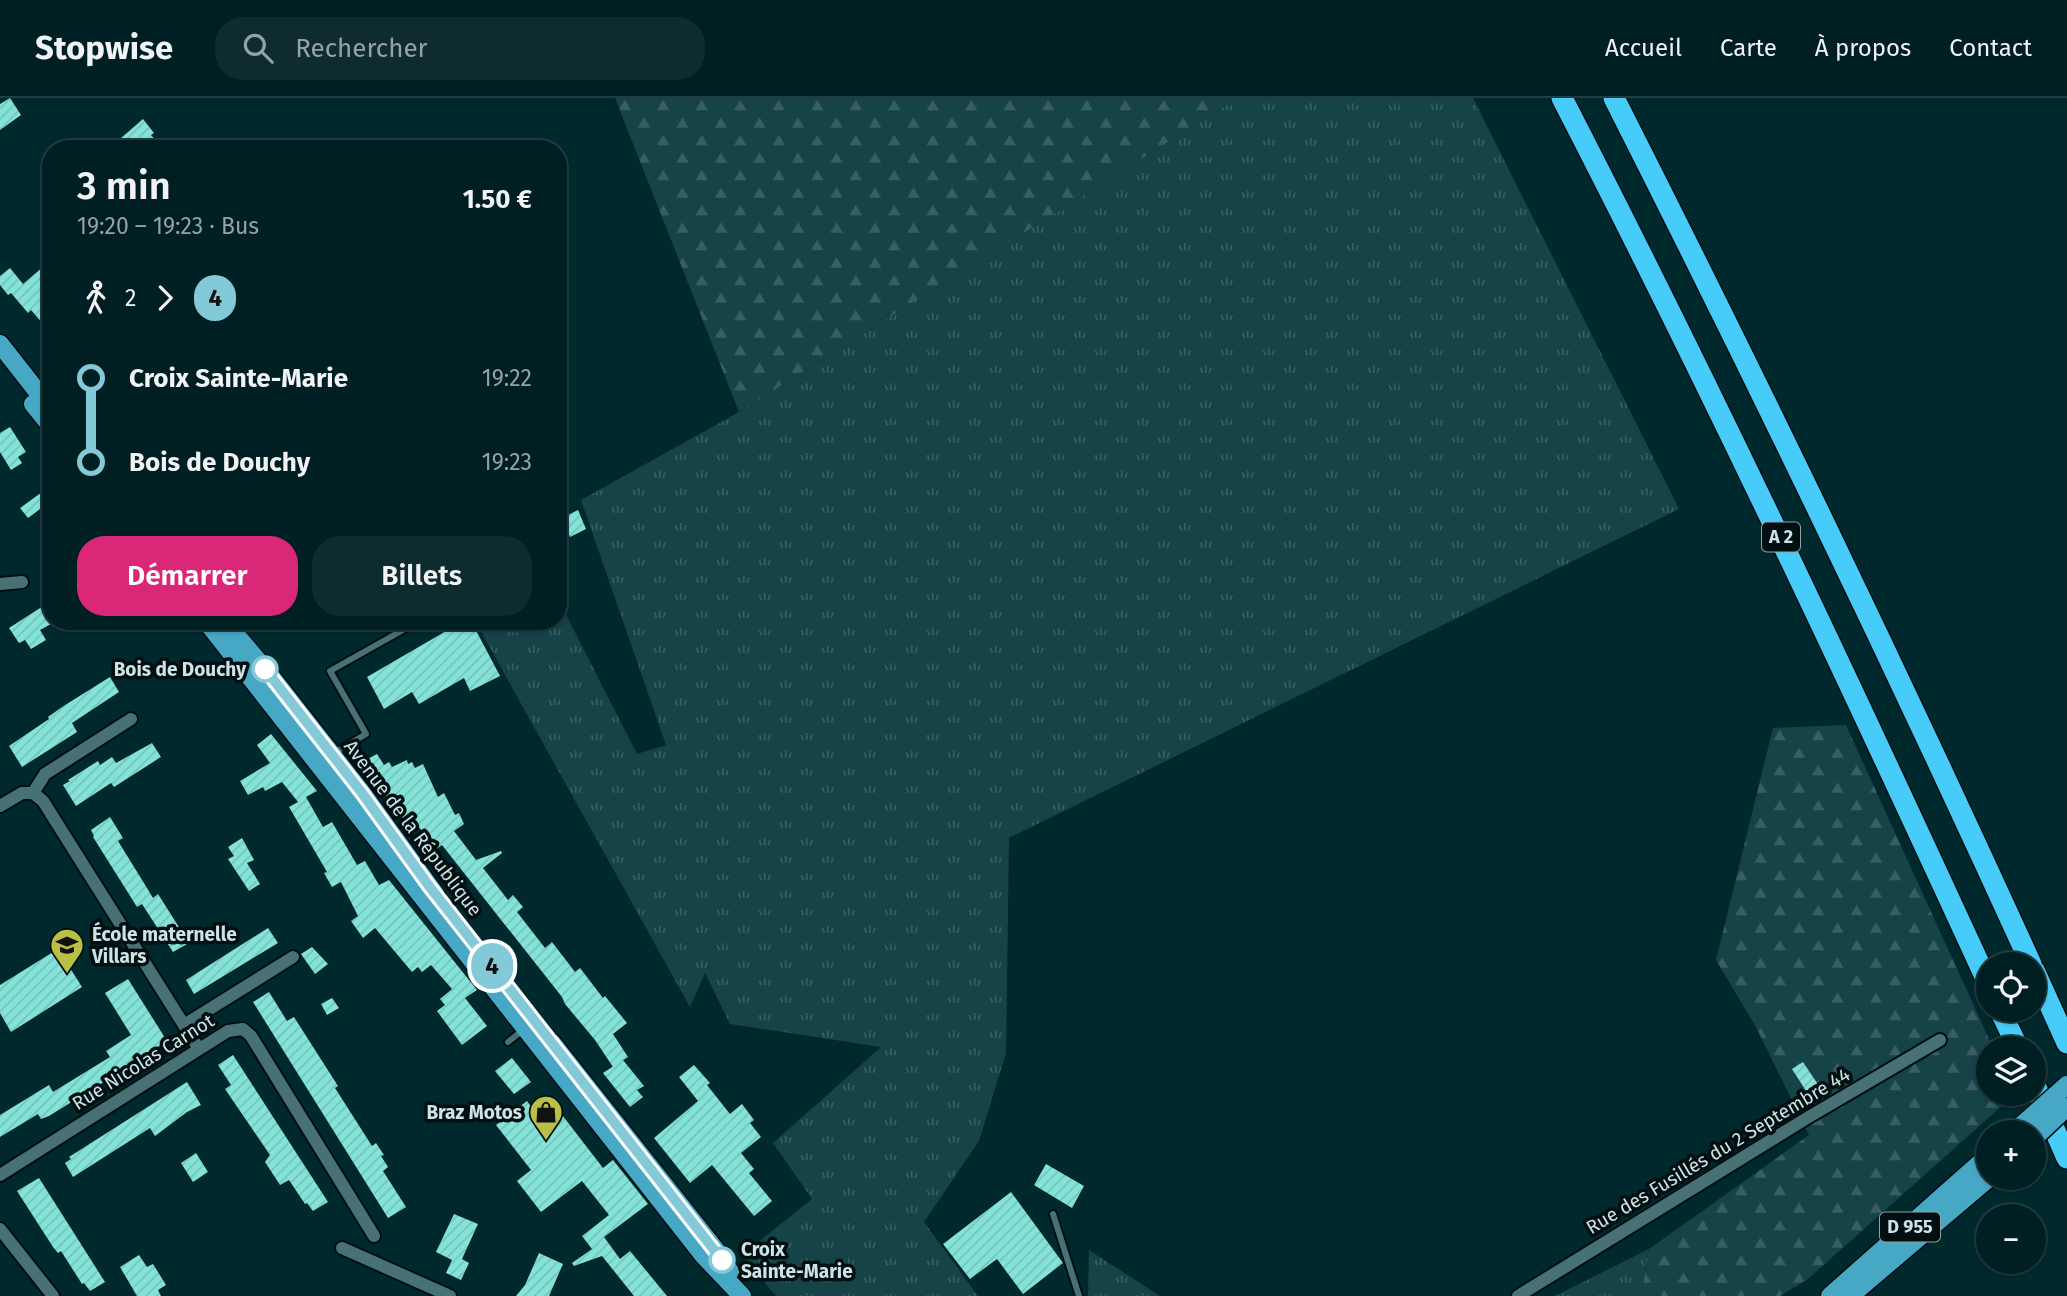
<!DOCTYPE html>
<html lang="fr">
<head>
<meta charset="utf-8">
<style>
  :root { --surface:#001f22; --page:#0e2c2f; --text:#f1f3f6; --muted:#95a2a5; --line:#223d40; --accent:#db2777 }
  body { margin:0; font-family:"Fira Sans",sans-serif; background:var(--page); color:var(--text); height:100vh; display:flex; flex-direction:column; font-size:26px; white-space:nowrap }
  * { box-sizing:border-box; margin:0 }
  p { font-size:23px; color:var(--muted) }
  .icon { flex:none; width:38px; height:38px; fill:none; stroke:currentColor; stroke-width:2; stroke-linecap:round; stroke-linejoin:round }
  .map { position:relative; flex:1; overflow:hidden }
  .side { position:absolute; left:42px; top:42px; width:525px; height:490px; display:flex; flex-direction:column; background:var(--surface); border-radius:28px; box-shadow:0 2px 5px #0004,0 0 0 2px var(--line) }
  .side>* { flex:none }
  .badge { padding:0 14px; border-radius:23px; font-size:24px; line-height:46px }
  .tools { position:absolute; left:1976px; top:854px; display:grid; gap:14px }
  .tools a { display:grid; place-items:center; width:70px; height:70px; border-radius:50%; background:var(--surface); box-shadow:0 2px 5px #0004,0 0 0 2px var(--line); font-size:35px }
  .map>.badge { position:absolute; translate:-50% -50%; box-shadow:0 0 0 4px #fff }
  .legs { display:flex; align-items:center; gap:10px; height:77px; padding:0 35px; font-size:23px }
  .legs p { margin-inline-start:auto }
  .summary { display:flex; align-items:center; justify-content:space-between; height:119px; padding:0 35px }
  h1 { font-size:38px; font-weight:600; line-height:52px }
  .primary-button { display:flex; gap:14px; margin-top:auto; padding:14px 35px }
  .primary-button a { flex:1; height:80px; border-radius:28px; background:var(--accent); color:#fff; font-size:28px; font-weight:600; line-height:80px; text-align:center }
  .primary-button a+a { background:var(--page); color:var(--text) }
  ul { padding:0 35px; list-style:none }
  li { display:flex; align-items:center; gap:24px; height:84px; font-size:26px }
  li i { display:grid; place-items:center; width:10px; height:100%; margin:0 9px; background:currentColor }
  li i::after { content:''; width:18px; height:18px; margin:-9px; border:5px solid; border-radius:50%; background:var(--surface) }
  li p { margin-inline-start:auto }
  li:first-child i { background:linear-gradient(#0000 50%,currentColor 0) }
  li:last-child i { background:linear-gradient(currentColor 50%,#0000 0) }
  header { display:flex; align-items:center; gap:42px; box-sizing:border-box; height:98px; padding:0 35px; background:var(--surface); border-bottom:2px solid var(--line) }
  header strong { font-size:33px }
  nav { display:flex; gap:38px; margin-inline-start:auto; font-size:24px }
  .search { width:490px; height:63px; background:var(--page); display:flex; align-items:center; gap:18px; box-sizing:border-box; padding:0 24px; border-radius:28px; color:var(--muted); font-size:26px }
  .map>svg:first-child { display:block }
  .grass { fill:url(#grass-tufts) }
  .forest { fill:url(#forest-firs) }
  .building { fill:url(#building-hatch) }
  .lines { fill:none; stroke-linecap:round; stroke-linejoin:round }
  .lane-casing { stroke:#001012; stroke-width:10 }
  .street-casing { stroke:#001012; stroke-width:16 }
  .primary-casing { stroke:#001012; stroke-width:21 }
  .highway-casing { stroke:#001012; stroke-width:24 }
  .path { stroke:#668589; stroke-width:2.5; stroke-dasharray:3.5 3.5; stroke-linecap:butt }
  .lane { stroke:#487176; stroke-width:6 }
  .street { stroke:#487176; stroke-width:12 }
  .primary { stroke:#47a8c5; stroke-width:18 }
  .highway { stroke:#47ccf9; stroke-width:21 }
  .primary-bridge-casing { stroke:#001012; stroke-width:21; stroke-linecap:butt }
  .primary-bridge { stroke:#47a8c5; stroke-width:18 }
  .line-1-casing { stroke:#fff; stroke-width:16 }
  .line-1 { stroke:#84c9d8; stroke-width:10 }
  .stop-1-dot { fill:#fff; stroke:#84c9d8; stroke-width:3.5 }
  .labels { text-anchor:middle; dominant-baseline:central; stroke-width:7; stroke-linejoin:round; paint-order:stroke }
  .shield { fill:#020f11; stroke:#91a3a5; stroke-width:2 }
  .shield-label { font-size:18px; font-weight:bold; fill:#cee3e5 }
  .stop-label { font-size:19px; font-weight:bold; fill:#cee3e5; stroke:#020f11; text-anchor:end }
  .street-label { font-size:19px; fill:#cee3e5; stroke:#020f11 }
  .poi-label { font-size:19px; font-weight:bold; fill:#cee3e5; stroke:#020f11; text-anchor:start }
</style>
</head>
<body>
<header>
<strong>Stopwise</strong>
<div class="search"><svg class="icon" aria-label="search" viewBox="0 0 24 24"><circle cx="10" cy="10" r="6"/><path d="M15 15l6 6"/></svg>Rechercher</div>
<nav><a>Accueil</a><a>Carte</a><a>À propos</a><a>Contact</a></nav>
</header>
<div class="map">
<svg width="2067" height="1198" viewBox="0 0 2067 1198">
  <defs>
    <pattern id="grass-tufts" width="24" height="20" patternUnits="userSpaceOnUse" patternTransform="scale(1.75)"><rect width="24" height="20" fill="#164348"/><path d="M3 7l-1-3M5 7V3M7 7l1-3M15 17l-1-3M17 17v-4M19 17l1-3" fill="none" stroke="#375e62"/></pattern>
    <pattern id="forest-firs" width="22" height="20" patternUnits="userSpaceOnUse" patternTransform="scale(1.75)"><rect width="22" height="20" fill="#164348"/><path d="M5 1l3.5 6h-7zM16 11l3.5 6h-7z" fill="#375e62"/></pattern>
    <pattern id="building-hatch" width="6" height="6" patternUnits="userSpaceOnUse" patternTransform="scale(1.75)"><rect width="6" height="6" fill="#84e3d9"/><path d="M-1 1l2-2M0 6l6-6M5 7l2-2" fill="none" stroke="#76c3bb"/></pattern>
  </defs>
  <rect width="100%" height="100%" fill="#00292e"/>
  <!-- grass -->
  <path class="grass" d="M 1238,0 L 1473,0 L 1679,411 L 1009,740 L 1006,955 L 979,1043 L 924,1124 L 978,1198 L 776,1198 L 742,1157 L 812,1101 L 773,1045 L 881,949 L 730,926 L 705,875 L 690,909 L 475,523 L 558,523 L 558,501 L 637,656 L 666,647 L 581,402 L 739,314 Z
    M 1649,1151 L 1641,1198 L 1555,1198 Z
    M 1089,1152 L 1160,1198 L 1088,1198 Z"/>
  <!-- forest -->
  <path class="forest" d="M 615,0 L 1238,0 L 739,314 Z
    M 1846,627 L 1993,950 L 1988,950 L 1988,996 L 2014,997 L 1808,1181 L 1780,1198 L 1641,1198 L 1649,1151 L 1809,1037 L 1756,929 L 1716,862 L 1773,630 Z"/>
  <!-- building -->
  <path class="building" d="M 10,0 L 21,17 L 0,32 L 0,6 Z
    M 143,21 L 154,35 L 151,37 L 163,51 L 128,51 L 120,41 Z
    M 51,162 L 51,221 L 44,227 L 31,212 L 28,215 L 11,195 L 8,197 L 0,187 L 0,178 L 10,170 L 23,186 Z
    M 10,329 L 26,354 L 18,359 L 22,365 L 11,372 L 0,354 L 0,335 Z
    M 45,392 L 51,399 L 51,403 L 28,420 L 20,410 Z
    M 578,412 L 586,431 L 570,439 L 562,420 Z
    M 51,503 L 51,526 L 40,532 L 46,542 L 31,551 L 25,542 L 19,545 L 9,530 Z
    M 450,523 L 471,523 L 500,578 L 470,593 L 464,580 L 419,606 L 412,594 L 384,611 L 367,579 L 453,529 Z
    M 110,579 L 119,594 L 72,625 L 77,634 L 22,669 L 9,648 L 49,621 L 48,619 L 62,609 Z
    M 271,636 L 317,693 L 306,699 L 323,729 L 332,724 L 357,767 L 365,763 L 379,787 L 389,782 L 477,892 L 465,900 L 487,928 L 462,947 L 437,913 L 445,907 L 440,901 L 452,891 L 431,867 L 422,874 L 418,869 L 412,874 L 375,830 L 363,840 L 351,823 L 358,818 L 341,784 L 332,789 L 324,775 L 327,774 L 289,709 L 298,704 L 282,684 L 265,693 L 263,689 L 248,697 L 240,683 L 270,665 L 257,647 Z
    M 152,645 L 161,659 L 114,689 L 111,685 L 76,708 L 63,687 L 70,683 L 68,682 L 98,663 L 100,667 L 112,659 L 116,665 Z
    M 377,656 L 384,667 L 389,664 L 392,669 L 407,662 L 408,666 L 412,664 L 415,670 L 423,666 L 438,699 L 444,695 L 455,717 L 459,715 L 464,726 L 454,733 L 476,762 L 501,753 L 502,755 L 483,770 L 508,802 L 513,797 L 523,809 L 517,814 L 545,850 L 552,844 L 575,874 L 580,870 L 603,900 L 605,898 L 627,925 L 613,936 L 628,959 L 613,969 L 595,942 L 565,906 L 562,899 L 442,747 L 435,752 L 419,729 L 413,733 L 360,665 Z
    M 110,719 L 123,740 L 118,743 L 147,790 L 153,800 L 158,796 L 189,845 L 173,854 L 142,806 L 137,809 L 93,739 L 94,738 L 91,732 Z
    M 242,740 L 254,762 L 247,765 L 260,786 L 249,793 L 228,761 L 234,758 L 228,749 Z
    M 268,830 L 278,845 L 194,896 L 186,882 Z
    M 312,849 L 328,866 L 315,876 L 301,856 Z
    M 58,851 L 82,889 L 11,934 L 0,915 L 0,887 Z
    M 128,881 L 167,943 L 145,958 L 144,956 L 119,972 L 120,974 L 49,1018 L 41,1021 L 38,1016 L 0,1039 L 0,1017 L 49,987 L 53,994 L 110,959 L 106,953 L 131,937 L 105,895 Z
    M 269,894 L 287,923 L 294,919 L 338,988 L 335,990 L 372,1048 L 376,1045 L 384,1057 L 381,1058 L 388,1069 L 383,1073 L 406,1109 L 388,1120 L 253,904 Z
    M 332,900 L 339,910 L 327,917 L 321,906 Z
    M 233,957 L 328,1104 L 313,1113 L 307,1105 L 305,1106 L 289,1082 L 280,1087 L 265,1064 L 270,1057 L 225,991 L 231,987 L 218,967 Z
    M 512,960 L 531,984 L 514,996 L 495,973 Z
    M 623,962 L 644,988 L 637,992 L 643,999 L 630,1009 L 603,975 Z
    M 1803,964 L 1819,988 L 1808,996 L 1792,971 Z
    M 694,967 L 710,985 L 707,987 L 730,1016 L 742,1006 L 754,1022 L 750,1025 L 761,1039 L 741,1055 L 754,1071 L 749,1075 L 772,1103 L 754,1118 L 712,1067 L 690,1085 L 654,1040 L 698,1003 L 679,979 Z
    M 187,984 L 201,1007 L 187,1014 L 155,1038 L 150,1030 L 73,1079 L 65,1065 L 71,1061 L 69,1059 Z
    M 527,1003 L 540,1021 L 556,1009 L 603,1070 L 613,1062 L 648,1106 L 604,1139 L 620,1161 L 630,1153 L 667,1198 L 634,1198 L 602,1158 L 574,1168 L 572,1165 L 592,1151 L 582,1138 L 609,1117 L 582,1083 L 541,1114 L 517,1083 L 531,1072 L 496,1027 Z
    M 196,1055 L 208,1074 L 193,1084 L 181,1065 Z
    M 1046,1066 L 1084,1088 L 1072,1110 L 1034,1087 Z
    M 39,1080 L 105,1184 L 90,1193 L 84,1185 L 82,1186 L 61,1153 L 58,1155 L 53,1149 L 17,1093 Z
    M 1011,1094 L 1063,1165 L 1023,1196 L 997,1161 L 970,1181 L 943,1146 Z
    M 454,1116 L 478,1126 L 462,1161 L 469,1165 L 461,1182 L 446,1175 L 452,1162 L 436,1154 Z
    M 539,1155 L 563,1166 L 549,1198 L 516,1198 L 525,1187 Z
    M 139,1157 L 147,1169 L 153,1166 L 166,1187 L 158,1192 L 161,1198 L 137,1198 L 120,1169 Z"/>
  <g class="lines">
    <defs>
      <path id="lane" d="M 334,655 L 366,636 L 330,573 L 419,523
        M 508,944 L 534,923
        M 1053,1116 L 1079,1198"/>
      <path id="street" d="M 0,486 L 22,484
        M 33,695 L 43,703 L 199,951
        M 0,708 L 22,695 L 33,695 L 45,676 L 131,621
        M 184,927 L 293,859
        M 0,1077 L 228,933 L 243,931 L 251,938 L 374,1138
        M 0,1131 L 53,1198
        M 342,1150 L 450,1198
        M 1518,1198 L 1807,1020 L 1940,942"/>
      <path id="primary" d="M 0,246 L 51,311
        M 33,306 L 51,328
        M 206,523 L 703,1157 L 742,1198
        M 224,523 L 265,571 L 362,695 L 435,796
        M 552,945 L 715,1151 L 730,1174
        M 1830,1198 L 1988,1058
        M 1850,1198 L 1989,1080"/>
      <path id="highway" d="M 1562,0 C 1712,291 1851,587 1988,885
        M 1614,0 C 1759,286 1898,574 2031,866
        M 2034,872 L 2067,945
        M 2000,912 L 2018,950
        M 2034,985 L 2067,1060"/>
    </defs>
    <!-- lane casing -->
    <use href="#lane" class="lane-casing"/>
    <!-- street casing -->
    <use href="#street" class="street-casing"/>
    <!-- primary casing -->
    <use href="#primary" class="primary-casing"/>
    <!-- highway casing -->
    <use href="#highway" class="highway-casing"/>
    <!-- path -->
    <path class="path" d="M 556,1013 L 556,999"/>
    <!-- lane -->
    <use href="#lane" class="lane"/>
    <!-- street -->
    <use href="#street" class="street"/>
    <!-- primary -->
    <use href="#primary" class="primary"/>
    <!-- highway -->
    <use href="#highway" class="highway"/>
    <defs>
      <path id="primary-bridge" d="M 2014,1034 L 2067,987
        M 2034,1040 L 2067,1009"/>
    </defs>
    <!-- primary-bridge casing -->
    <use href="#primary-bridge" class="primary-bridge-casing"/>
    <!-- primary-bridge -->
    <use href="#primary-bridge" class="primary-bridge"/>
  </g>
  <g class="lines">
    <defs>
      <path id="line-1" d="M 265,571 L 362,695 L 429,788 L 722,1162"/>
    </defs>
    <!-- line-1 casing -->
    <use href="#line-1" class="line-1-casing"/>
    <!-- line-1 -->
    <use href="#line-1" class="line-1"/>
  </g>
  <!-- icons -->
  <defs>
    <symbol id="school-pin" viewBox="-11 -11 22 30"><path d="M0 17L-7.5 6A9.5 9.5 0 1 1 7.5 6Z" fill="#bac045" stroke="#020f11"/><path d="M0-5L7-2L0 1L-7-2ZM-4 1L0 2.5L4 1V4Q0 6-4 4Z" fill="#111"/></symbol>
    <symbol id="shop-pin" viewBox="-11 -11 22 30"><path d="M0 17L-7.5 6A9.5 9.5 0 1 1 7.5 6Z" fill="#bac045" stroke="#020f11"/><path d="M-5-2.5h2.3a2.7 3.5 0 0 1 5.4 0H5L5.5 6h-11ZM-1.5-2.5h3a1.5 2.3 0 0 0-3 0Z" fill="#111"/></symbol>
  </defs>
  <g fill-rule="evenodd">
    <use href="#school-pin" x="48" y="828" width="38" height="52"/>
    <use href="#shop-pin" x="527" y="995" width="38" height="52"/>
  </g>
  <!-- markers -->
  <g class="stop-1-dot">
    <circle cx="265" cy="571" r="12"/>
    <circle cx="722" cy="1162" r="12"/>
  </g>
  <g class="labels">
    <!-- shield labels -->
    <g class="shield">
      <rect x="1762" y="424.5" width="38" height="29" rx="5"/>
      <rect x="1880" y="1114.5" width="60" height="29" rx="5"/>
    </g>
    <g class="shield-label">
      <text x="1781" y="439">A 2</text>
      <text x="1910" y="1129">D 955</text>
    </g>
    <!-- stop labels -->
    <g class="stop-label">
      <text x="246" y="571">Bois de Douchy</text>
      <text x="741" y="1151" text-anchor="start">Croix<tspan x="741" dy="22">Sainte-Marie</tspan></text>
    </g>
    <!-- street labels -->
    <g class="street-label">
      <text transform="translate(413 730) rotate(53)">Avenue de la République</text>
      <text transform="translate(143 964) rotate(-32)">Rue Nicolas Carnot</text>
      <text transform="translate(1718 1053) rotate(-31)">Rue des Fusillés du 2 Septembre 44</text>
    </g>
    <!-- poi labels -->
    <g class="poi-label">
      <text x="92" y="836">École maternelle<tspan x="92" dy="22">Villars</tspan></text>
      <text x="522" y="1014" text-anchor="end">Braz Motos</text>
    </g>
  </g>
</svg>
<div class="tools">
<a><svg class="icon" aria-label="locate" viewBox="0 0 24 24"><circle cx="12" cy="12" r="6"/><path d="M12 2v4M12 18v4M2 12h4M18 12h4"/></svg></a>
<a><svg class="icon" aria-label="layers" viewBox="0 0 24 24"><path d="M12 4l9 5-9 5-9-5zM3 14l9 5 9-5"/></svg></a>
<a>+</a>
<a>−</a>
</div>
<b class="badge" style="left:492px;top:868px;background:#84c9d8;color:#111">4</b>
<section class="side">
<div class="summary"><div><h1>3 min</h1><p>19:20 – 19:23 · Bus</p></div><b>1.50 €</b></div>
<div class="legs"><svg class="icon" aria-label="walk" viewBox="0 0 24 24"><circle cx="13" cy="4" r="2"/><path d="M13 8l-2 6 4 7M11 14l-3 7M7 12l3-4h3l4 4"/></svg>2<svg class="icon" aria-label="forward" viewBox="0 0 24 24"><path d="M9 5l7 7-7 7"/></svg><b class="badge" style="background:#84c9d8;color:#111">4</b></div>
<ul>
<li><i style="color:#84c9d8"></i><b>Croix Sainte-Marie</b><p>19:22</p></li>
<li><i style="color:#84c9d8"></i><b>Bois de Douchy</b><p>19:23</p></li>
</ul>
<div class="primary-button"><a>Démarrer</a><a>Billets</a></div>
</section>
</div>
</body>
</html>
